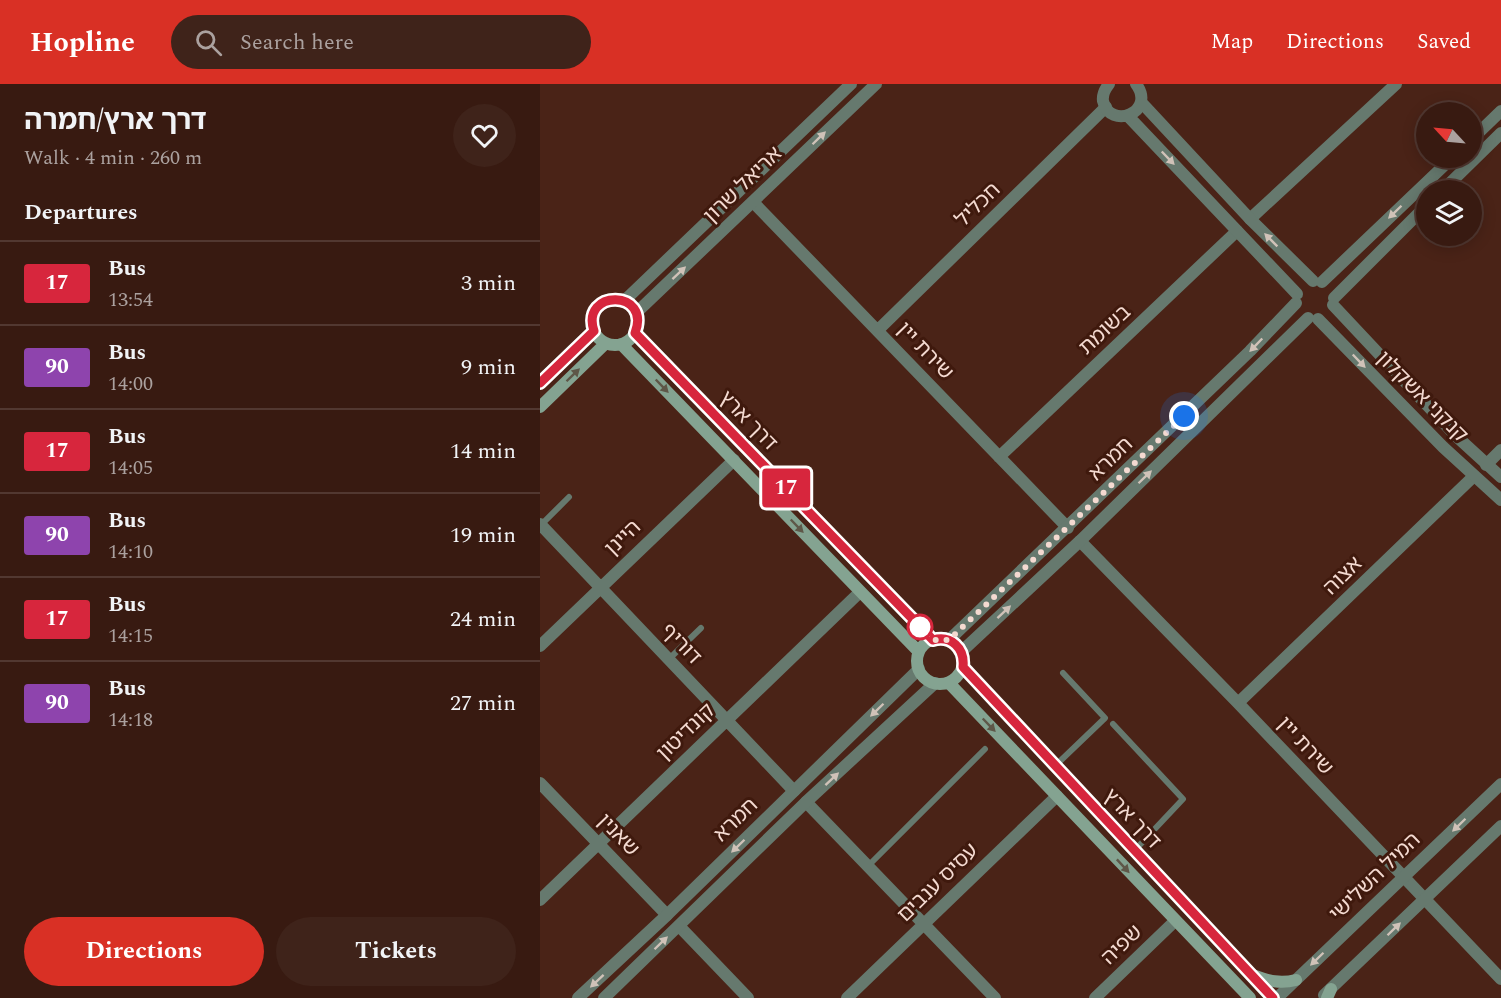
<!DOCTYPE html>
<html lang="en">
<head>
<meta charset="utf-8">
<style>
  :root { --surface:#381a11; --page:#3f231a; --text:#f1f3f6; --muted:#aba19f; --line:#523831; --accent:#d93025 }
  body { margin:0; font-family:Spectral,"Noto Sans Hebrew",serif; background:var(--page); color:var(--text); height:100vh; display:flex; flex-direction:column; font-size:22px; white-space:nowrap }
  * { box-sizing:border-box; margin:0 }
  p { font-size:20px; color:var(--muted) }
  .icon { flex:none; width:33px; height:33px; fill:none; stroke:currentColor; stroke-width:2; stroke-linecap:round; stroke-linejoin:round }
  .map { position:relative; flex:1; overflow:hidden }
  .side { display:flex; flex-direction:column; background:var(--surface); width:540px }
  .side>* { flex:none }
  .badge { padding:0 12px; border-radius:4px; font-size:21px; line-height:39px }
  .needle { width:39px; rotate:296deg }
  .fabs { position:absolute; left:876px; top:18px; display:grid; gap:12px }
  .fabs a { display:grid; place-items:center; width:66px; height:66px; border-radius:50%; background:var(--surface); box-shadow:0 3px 15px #0003,0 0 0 2px var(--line); font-size:30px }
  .you { position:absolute; width:30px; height:30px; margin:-15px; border:4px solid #fff; border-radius:50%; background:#1a73e8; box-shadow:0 0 0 9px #1a73e833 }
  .map>.badge { position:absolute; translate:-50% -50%; box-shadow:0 0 0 3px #fff }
  h2 { padding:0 24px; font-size:22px; line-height:54px }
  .round { display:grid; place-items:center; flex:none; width:63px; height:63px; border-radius:32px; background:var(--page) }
  .headline { display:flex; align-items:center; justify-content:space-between; height:102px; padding:0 24px }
  h1 { font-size:28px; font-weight:700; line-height:45px }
  .button { display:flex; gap:12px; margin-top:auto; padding:12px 24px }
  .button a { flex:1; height:69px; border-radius:36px; background:var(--accent); color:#fff; font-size:24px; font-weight:700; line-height:69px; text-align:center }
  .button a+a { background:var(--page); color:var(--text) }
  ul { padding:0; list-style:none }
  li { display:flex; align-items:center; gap:18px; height:84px; padding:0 24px; border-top:2px solid var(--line) }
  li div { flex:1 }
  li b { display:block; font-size:22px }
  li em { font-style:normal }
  li .badge { min-width:66px; font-weight:700; text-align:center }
  header { display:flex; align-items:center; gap:36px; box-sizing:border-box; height:84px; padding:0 30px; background:var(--accent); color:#fff }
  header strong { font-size:28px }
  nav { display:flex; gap:33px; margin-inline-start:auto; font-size:21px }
  .search { width:420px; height:54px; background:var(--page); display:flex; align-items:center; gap:15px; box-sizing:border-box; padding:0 21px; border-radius:33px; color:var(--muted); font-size:22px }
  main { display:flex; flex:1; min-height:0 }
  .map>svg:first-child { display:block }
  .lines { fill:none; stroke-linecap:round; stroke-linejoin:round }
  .service { stroke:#66796e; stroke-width:6 }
  .minor { stroke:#66796e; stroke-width:12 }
  .tertiary { stroke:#66796e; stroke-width:12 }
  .secondary { stroke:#84a391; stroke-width:12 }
  .oneway { fill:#d0c2b8 }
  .oneway2 { fill:#5e5748 }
  .line-casing { stroke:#fff; stroke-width:14 }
  .line { stroke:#d7263d; stroke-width:9 }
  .walk { stroke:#f4dad1; stroke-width:6; stroke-dasharray:0 10.8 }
  .stop-dot { fill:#fff; stroke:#d7263d; stroke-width:3 }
  .labels { text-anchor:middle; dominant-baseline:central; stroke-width:6; stroke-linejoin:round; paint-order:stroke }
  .street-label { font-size:21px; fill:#f4dad1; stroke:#3f190d }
</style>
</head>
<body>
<header>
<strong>Hopline</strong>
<div class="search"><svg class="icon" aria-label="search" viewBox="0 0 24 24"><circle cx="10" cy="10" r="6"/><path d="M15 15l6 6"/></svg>Search here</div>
<nav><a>Map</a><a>Directions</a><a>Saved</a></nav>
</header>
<main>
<section class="side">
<div class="headline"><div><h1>דרך ארץ/חמרה</h1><p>Walk · 4 min · 260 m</p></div><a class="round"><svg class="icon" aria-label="heart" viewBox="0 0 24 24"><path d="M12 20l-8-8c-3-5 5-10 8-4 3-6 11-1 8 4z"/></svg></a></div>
<h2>Departures</h2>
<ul>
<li><span class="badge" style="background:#d7263d;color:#fff">17</span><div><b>Bus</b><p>13:54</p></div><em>3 min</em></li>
<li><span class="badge" style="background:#8e44ad;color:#fff">90</span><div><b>Bus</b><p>14:00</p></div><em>9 min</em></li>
<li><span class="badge" style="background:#d7263d;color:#fff">17</span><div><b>Bus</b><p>14:05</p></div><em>14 min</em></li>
<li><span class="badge" style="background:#8e44ad;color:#fff">90</span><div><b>Bus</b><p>14:10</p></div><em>19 min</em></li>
<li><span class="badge" style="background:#d7263d;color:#fff">17</span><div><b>Bus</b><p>14:15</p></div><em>24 min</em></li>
<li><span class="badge" style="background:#8e44ad;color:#fff">90</span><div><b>Bus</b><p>14:18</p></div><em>27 min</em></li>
</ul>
<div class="button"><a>Directions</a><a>Tickets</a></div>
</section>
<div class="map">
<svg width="961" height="914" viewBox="0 0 961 914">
  <rect width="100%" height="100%" fill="#4a2317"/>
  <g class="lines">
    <!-- service -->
    <path class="service" d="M 1,441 L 29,413
      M 129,575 L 161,544
      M 573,640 L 643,715 L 595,766
      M 515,682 L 565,634 L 523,589
      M 328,782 L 445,665"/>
    <!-- minor -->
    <path class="minor" d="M 213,118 L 528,444
      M 710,135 L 856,0
      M 338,246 L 566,23
      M 459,373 L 697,147
      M 946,381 L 961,366
      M 0,440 L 254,707
      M 540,457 L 698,619 L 961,895
      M 0,562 L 194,376
      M 698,619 L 934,392
      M 0,699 L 127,831
      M 266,718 L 455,914
      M 0,816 L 320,508
      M 139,842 L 208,914
      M 307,914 L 517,712
      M 555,914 L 635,837"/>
    <!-- tertiary -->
    <path class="tertiary" d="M 569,0 C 565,5 562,10 563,17 C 570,47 617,28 596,0
      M 601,18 L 710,135 L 773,197
      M 588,32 L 757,210
      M 932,55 L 961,27
      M 903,106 L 961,49
      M 782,198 L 912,74
      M 794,214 L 886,122
      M 84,217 L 311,0
      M 793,221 L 915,351 L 961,393
      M 96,229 L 336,0
      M 778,235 L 903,363 L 961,416
      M 409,556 L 710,267 L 756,219
      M 421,568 L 540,457 L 768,234
      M 784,911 L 961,742
      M 38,914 L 127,831 L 379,585
      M 64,914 L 266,718 L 395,599
      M 737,914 L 961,700"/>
    <!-- secondary -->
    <path class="secondary" d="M52 238a23 23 0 1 1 46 0a23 23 0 1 1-46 0Z
      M 95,249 L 392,556
      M 81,260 L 379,568
      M 0,299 L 54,247
      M 0,323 L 66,259
      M377 577a23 23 0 1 1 46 0a23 23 0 1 1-46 0Z
      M 423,583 L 733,914
      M 409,599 L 710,914
      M 713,891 C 729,897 740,900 756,896
      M 787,914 L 791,905"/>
  </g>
  <!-- one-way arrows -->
  <defs><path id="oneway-solid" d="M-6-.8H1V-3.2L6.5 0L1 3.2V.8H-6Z" transform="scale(1.5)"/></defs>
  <g class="oneway">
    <use href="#oneway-solid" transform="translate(279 54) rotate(-44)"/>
    <use href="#oneway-solid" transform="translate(628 74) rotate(46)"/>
    <use href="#oneway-solid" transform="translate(855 128) rotate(136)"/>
    <use href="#oneway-solid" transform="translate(731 156) rotate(-135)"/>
    <use href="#oneway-solid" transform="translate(139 189) rotate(-43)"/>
    <use href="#oneway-solid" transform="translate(716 261) rotate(134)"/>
    <use href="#oneway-solid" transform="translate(819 277) rotate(46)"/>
    <use href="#oneway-solid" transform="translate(605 393) rotate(-44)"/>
    <use href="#oneway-solid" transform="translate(464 528) rotate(-43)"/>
    <use href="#oneway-solid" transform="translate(337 626) rotate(136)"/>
    <use href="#oneway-solid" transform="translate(292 695) rotate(-43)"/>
    <use href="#oneway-solid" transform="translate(919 741) rotate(136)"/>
    <use href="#oneway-solid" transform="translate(198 762) rotate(136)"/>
    <use href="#oneway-solid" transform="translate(854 845) rotate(-44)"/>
    <use href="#oneway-solid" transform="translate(121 859) rotate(-44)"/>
    <use href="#oneway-solid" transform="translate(777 875) rotate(136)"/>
    <use href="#oneway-solid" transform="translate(57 897) rotate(137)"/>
  </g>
  <g class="oneway2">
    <use href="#oneway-solid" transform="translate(33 291) rotate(-44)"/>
    <use href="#oneway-solid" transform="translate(122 302) rotate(46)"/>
    <use href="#oneway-solid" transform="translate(257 442) rotate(46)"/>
    <use href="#oneway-solid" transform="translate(449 641) rotate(46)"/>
    <use href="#oneway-solid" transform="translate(583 782) rotate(47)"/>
  </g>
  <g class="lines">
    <defs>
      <path id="line" d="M 0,299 L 54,247 C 40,205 112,205 95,249 L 393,556 C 411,551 425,564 423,583 L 733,914"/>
    </defs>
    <!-- line casing -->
    <use href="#line" class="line-casing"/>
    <!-- line -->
    <use href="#line" class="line"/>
    <!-- walk -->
    <path class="walk" d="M 380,543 L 376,539 L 393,556 L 409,556 L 644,332"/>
  </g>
  <!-- markers -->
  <circle class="stop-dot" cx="380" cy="543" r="12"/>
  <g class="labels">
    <!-- street labels -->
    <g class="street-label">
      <text transform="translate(203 101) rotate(-44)">אריאל שרון</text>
      <text transform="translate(438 121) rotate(-44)">חכליל</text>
      <text transform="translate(565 246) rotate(-43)">בשומת</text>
      <text transform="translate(385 267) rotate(46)">שירת יין</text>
      <text transform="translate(882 313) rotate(45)">קנקני אשקלון</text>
      <text transform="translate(208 337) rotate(46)">דרך ארץ</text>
      <text transform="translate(571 375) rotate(-44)">חמרא</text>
      <text transform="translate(83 454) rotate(-44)">היינן</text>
      <text transform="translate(803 492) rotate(-44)">אצוה</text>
      <text transform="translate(141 560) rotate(46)">דוריף</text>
      <text transform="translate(146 648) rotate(-44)">קונדיטון</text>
      <text transform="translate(765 662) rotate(47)">שירת יין</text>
      <text transform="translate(592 735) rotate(47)">דרך ארץ</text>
      <text transform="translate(196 736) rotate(-44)">חמרא</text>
      <text transform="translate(78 751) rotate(46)">שאנין</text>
      <text transform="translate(835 793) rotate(-44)">המיל השלישי</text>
      <text transform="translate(398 799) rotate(-44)">עסיס ענבים</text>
      <text transform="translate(582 861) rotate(-44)">שפיה</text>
    </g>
  </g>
</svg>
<div class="fabs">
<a><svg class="needle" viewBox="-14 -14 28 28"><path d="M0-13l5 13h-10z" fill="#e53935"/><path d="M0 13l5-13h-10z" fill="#aba19f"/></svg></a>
<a><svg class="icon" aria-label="layers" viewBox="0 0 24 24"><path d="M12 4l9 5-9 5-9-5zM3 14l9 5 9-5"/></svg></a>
</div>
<div class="you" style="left:644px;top:332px"></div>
<b class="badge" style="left:246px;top:404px;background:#d7263d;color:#fff">17</b>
</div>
</main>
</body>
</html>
